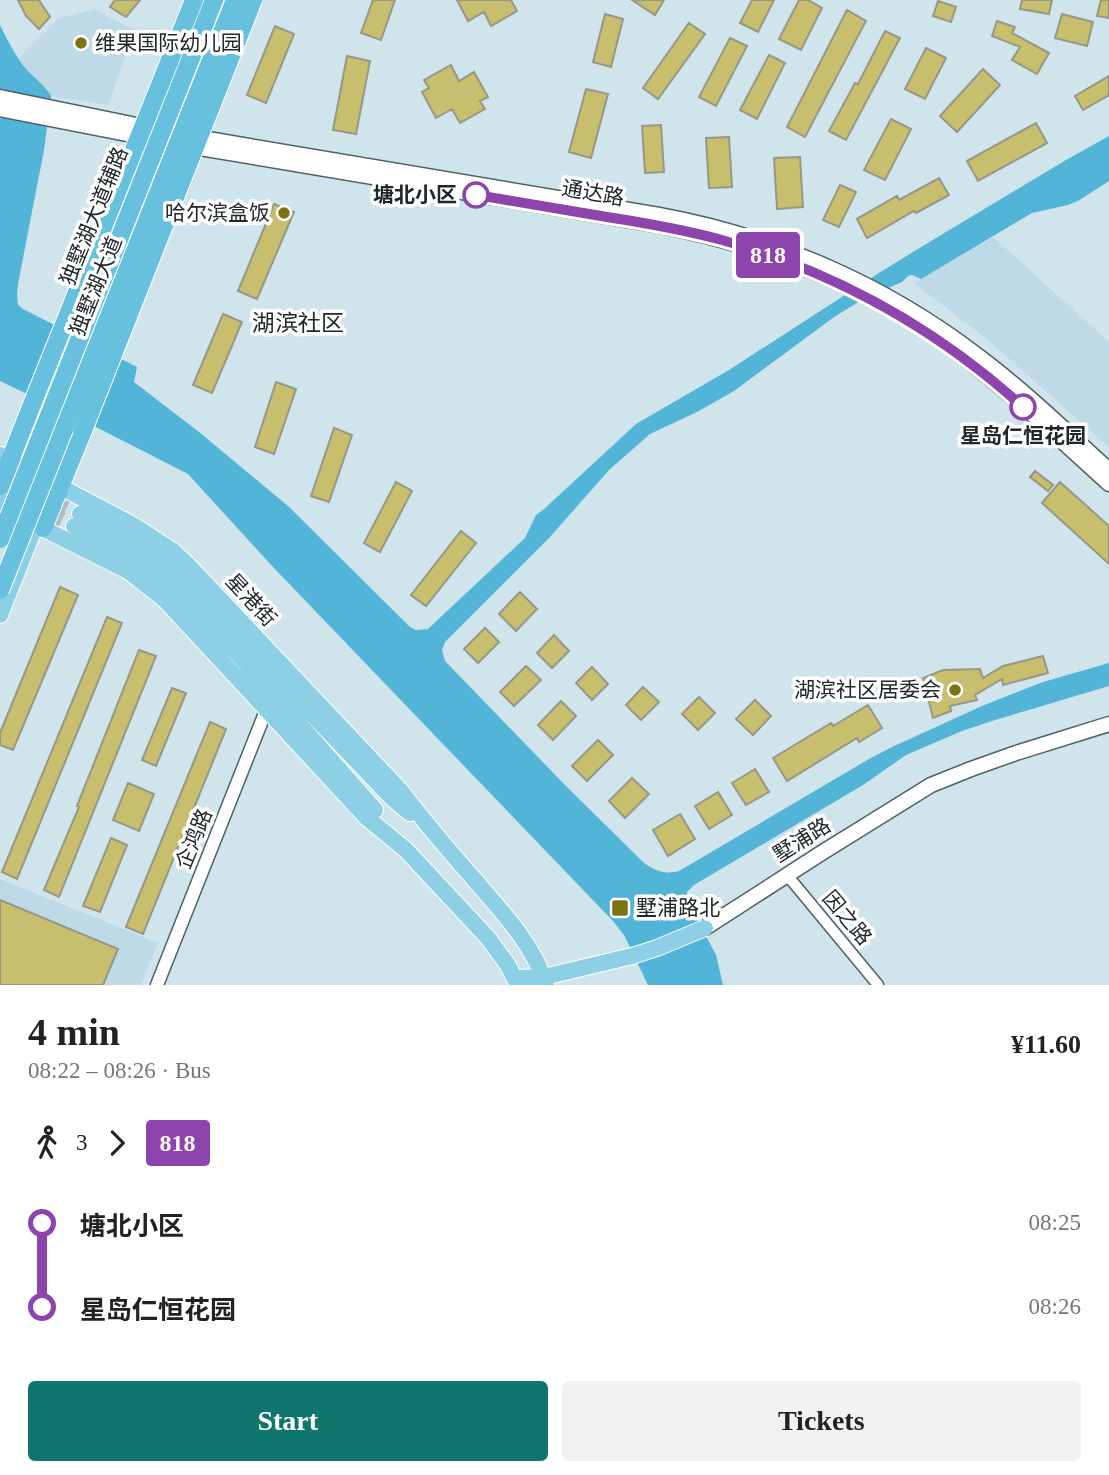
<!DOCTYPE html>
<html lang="en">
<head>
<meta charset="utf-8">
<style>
  :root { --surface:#fff; --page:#f2f2f2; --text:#222; --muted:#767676; --accent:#0f766e }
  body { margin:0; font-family:"Times New Roman","Noto Sans SC",serif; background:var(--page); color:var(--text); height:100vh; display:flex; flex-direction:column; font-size:26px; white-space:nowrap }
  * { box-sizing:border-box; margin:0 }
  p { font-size:23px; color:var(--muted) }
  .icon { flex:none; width:38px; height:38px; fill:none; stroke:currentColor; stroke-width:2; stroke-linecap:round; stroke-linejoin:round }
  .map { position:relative; height:985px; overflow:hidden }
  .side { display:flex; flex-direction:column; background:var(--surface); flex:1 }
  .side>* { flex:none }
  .badge { padding:0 14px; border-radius:5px; font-size:24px; line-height:46px }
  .map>.badge { position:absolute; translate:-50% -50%; box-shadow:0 0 0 4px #fff }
  .legs { display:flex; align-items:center; gap:10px; height:77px; padding:0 28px; font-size:23px }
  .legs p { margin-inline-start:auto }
  .headline { display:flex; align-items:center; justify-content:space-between; height:119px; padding:0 28px }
  h1 { font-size:38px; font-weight:700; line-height:52px }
  .primary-button { display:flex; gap:14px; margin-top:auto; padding:14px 28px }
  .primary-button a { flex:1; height:80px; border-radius:7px; background:var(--accent); color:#fff; font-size:28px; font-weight:700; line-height:80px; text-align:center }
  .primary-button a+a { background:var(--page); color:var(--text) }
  ul { padding:0 28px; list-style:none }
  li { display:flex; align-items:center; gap:24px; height:84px; font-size:26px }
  li i { display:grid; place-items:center; width:10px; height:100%; margin:0 9px; background:currentColor }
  li i::after { content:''; width:18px; height:18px; margin:-9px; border:5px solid; border-radius:50%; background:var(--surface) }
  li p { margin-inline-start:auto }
  li:first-child i { background:linear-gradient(#0000 50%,currentColor 0) }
  li:last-child i { background:linear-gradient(currentColor 50%,#0000 0) }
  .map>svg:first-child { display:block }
  .built { fill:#bedae6 }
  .water { fill:#52b4d6 }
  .building { fill:#c8bf6e; stroke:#989686; stroke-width:2 }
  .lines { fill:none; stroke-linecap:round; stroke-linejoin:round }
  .primary-tunnel { stroke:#adbec5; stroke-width:16; stroke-dasharray:16 8; stroke-linecap:butt }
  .minor-casing { stroke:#4f6067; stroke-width:13 }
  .tertiary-casing { stroke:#4f6067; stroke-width:15 }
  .secondary-casing { stroke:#4f6067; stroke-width:17 }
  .primary-casing { stroke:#fff; stroke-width:18 }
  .trunk-casing { stroke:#fff; stroke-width:20 }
  .minor { stroke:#fff; stroke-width:10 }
  .tertiary { stroke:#fff; stroke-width:12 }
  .secondary { stroke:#fff; stroke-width:14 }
  .primary { stroke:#8dd0e6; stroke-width:16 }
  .trunk { stroke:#67c0de; stroke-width:18 }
  .primary-bridge-casing { stroke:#fff; stroke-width:18; stroke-linecap:butt }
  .trunk-bridge-casing { stroke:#fff; stroke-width:20; stroke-linecap:butt }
  .primary-bridge { stroke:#8dd0e6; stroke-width:16 }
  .trunk-bridge { stroke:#67c0de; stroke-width:18 }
  .line-1-casing { stroke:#fff; stroke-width:16 }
  .line-1 { stroke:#8e44ad; stroke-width:10 }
  .poi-dot { fill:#7d7315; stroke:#fff; stroke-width:2.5 }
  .stop-1-dot { fill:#fff; stroke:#8e44ad; stroke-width:3.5 }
  .labels { text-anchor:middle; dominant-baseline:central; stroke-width:7; stroke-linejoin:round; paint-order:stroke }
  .poi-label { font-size:21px; fill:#20272a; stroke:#fff; text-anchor:start }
  .street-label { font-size:21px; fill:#20272a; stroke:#fff }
  .stop-label { font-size:21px; font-weight:bold; fill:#20272a; stroke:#fff; text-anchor:end }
  .neighbourhood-label { font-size:23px; fill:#20272a; stroke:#fff }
</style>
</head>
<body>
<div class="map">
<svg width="1109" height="985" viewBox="0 0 1109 985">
  <rect width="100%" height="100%" fill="#d0e4ec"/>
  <!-- built -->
  <path class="built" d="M 96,9 L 109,18 L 135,29 L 108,105 L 51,96 L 47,89 L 28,71 L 19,58 L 59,18 Z
    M 993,237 L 1109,342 L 1109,447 L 988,340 L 914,283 Z
    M 0,879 L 158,943 L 141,985 L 0,985 Z"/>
  <!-- water -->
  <path class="water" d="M 0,25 C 8,41 16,57 27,70 C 35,79 45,85 51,96 L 44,150 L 18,284 L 17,296 L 18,305 L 23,309 L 137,367 L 134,382 L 199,432 L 288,506 L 410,627 L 416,630 L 428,629 L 525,538 L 536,515 L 543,510 L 636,424 L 729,370 L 882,271 L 941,235 L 1066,160 L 1109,136 L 1109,181 L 1078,201 L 1068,205 L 1032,213 L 921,279 L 912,275 L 908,276 L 902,282 L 865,298 L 834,317 L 734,391 L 697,412 L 650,434 L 609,470 L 550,537 L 445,642 L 442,650 L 445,661 L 565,785 L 643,862 C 653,870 665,875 679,871 L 869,759 L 892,747 L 982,706 L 1043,682 L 1109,663 L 1109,686 L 992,721 L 962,731 L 906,755 L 863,785 L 694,885 L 687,892 L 687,900 L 716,955 L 723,985 L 648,985 L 624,935 L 612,920 L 273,567 L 188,474 L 94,426 L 0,381 Z"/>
  <!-- building -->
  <path class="building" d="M 18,0 L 39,0 L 50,17 L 39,29 L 26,16 Z
    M 115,0 L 140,0 L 126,17 L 110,7 Z
    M 373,0 L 395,0 L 381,40 L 361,33 Z
    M 457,0 L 511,0 L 517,11 L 491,26 L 484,12 L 468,21 Z
    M 632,0 L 664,0 L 655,15 Z
    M 752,0 L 774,0 L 758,32 L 740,23 Z
    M 799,0 L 808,0 L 822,8 L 801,50 L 779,39 Z
    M 1022,0 L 1052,0 L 1049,14 L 1020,9 Z
    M 1101,0 L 1109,0 L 1109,18 L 1097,16 Z
    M 938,1 L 956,7 L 951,22 L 933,16 Z
    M 847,10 L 866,21 L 805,137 L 787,127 Z
    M 605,14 L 623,19 L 611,67 L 593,62 Z
    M 1062,14 L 1093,22 L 1087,46 L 1055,38 Z
    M 997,21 L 1015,27 L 1012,33 L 1049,53 L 1037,74 L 1012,60 L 1020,47 L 992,36 Z
    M 689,23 L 705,34 L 658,99 L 643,88 Z
    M 275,26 L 294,34 L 266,103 L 247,95 Z
    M 885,31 L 900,38 L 846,140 L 829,131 L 855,83 L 858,84 Z
    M 730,38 L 747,46 L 716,106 L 699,97 Z
    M 926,48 L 946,58 L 925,99 L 905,89 Z
    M 769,55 L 785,63 L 757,119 L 740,110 Z
    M 347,56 L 370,61 L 356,134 L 333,130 Z
    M 451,65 L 459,81 L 474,72 L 488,97 L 480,101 L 485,109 L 460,123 L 452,109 L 436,118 L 422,92 L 429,88 L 424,80 Z
    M 983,69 L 1000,85 L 957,132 L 940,116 Z
    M 1109,76 L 1109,95 L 1083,110 L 1075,96 Z
    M 586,89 L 608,94 L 591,158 L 569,152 Z
    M 891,119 L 911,129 L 885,180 L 864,170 Z
    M 1036,123 L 1047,143 L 978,181 L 967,161 Z
    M 661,125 L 664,172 L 645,173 L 642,126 Z
    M 729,137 L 732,187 L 709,188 L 706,138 Z
    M 800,157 L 803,207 L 777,209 L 774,158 Z
    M 939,178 L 949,195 L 916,213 L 914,211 L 867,238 L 857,219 L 897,196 L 899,200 Z
    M 840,185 L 856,192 L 839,227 L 823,220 Z
    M 274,204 L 294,212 L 257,299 L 238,291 Z
    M 223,314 L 242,322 L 212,393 L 193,385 Z
    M 276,382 L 296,389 L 274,454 L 255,447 Z
    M 334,428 L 352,435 L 329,502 L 311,496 Z
    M 1035,471 L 1053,485 L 1048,491 L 1030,477 Z
    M 396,482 L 412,491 L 380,552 L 364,543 Z
    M 1060,482 L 1109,526 L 1109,564 L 1042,503 Z
    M 461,531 L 476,543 L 426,606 L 411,595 Z
    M 60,587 L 78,595 L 13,750 L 0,745 L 0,733 Z
    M 520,592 L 537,609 L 516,631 L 499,614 Z
    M 107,617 L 122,623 L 17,879 L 2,872 Z
    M 485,628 L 499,642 L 478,663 L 464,649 Z
    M 554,635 L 569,651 L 552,668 L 537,653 Z
    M 139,650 L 156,656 L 59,897 L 44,890 L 79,807 L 77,806 Z
    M 1043,656 L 1048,673 L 1003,685 L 1002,679 L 975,695 L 977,700 L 950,706 L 951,711 L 933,718 L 923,678 L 943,670 L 980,669 L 983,678 L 1003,666 Z
    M 526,666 L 541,680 L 514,706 L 500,692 Z
    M 592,667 L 608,684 L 592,700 L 576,683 Z
    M 643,687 L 659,702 L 641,720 L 626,705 Z
    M 172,688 L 186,693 L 156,766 L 142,760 Z
    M 699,697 L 715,713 L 698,730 L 682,714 Z
    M 755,700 L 771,716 L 753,735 L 736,719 Z
    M 561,701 L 576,716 L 553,740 L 538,725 Z
    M 868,705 L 882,728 L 859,742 L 857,738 L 787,781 L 773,758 L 831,723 L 833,726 Z
    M 210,722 L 226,729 L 143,934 L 126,927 Z
    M 598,740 L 613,755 L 587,781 L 572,766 Z
    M 755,769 L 769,792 L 746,805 L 732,783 Z
    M 632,778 L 649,794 L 625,818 L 609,801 Z
    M 128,783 L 154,794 L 139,831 L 113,820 Z
    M 718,792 L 732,815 L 709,829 L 695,806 Z
    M 680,814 L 695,839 L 668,856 L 653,830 Z
    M 111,838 L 127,845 L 100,912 L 83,906 Z
    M 0,900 L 118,949 L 103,985 L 0,985 Z"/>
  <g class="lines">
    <!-- primary-tunnel -->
    <path class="primary-tunnel" d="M 10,478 L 80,514
      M 5,491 L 74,526"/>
    <defs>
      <path id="minor" d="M 787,875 L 878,985"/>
      <path id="tertiary" d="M 157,985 L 267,708"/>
      <path id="secondary" d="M 0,97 L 190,136 L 659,215 C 774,236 884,284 977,355 C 1024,390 1066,431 1109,470
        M 0,109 L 188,146 L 657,225 C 762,245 864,286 951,348 C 1007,389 1058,438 1109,484
        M 18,465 L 30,432
        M 705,928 L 823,852 L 931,785 L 971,769 L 1016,753 L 1109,724"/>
      <path id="primary" d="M 0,455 L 133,525 L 173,551 L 188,565 L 400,790 C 424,821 448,850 473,878 C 502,912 532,942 546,985
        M 0,507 L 128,571 L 165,600 L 366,817 L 406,850 L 488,938 L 507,964 L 518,985
        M 0,510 L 18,465
        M 80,514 L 145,550 L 182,578 L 392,798 L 410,813
        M 74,526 L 137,561 L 172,587 L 241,658 L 375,810
        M 0,615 L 40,514
        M 515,978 L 544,977 L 632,956"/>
      <path id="trunk" d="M 0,486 L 31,407
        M 43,528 L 82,433"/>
    </defs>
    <!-- minor casing -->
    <use href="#minor" class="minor-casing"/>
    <!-- tertiary casing -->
    <use href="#tertiary" class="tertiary-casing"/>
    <!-- secondary casing -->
    <use href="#secondary" class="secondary-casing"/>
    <!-- primary casing -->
    <use href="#primary" class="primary-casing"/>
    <!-- trunk casing -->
    <use href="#trunk" class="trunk-casing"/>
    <!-- minor -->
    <use href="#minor" class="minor"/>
    <!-- tertiary -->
    <use href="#tertiary" class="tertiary"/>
    <!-- secondary -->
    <use href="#secondary" class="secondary"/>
    <!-- primary -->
    <use href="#primary" class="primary"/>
    <!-- trunk -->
    <use href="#trunk" class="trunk"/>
    <defs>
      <path id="primary-bridge" d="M 632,956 L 657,948 L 705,928"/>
      <path id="trunk-bridge" d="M 31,407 L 194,0
        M 82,433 L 253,0
        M 0,539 L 214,0
        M 0,590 L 235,0"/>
    </defs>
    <!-- primary-bridge casing -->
    <use href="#primary-bridge" class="primary-bridge-casing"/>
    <!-- trunk-bridge casing -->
    <use href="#trunk-bridge" class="trunk-bridge-casing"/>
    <!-- primary-bridge -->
    <use href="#primary-bridge" class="primary-bridge"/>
    <!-- trunk-bridge -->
    <use href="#trunk-bridge" class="trunk-bridge"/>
  </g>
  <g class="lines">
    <defs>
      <path id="line-1" d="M 476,195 C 520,202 564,210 607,217 C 646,223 685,230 722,240 C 834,272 936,328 1023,407"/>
    </defs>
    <!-- line-1 casing -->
    <use href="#line-1" class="line-1-casing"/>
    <!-- line-1 -->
    <use href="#line-1" class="line-1"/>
  </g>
  <!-- markers -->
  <g class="poi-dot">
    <circle cx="81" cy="43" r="7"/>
    <circle cx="284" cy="213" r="7"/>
    <circle cx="955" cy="690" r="7"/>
    <rect x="611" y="899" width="18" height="18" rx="3.5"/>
  </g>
  <g class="stop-1-dot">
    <circle cx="476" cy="195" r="12"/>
    <circle cx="1023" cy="407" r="12"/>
  </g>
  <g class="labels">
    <!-- poi labels -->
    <g class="poi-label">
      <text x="95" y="43">维果国际幼儿园</text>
      <text x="270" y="213" text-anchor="end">哈尔滨盒饭</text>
      <text x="941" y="690" text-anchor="end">湖滨社区居委会</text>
      <text x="636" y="908">墅浦路北</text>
    </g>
    <!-- street labels -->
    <g class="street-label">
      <text transform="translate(593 193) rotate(10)">通达路</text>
      <text transform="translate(94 216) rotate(-68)">独墅湖大道辅路</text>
      <text transform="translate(96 286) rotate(-68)">独墅湖大道</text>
      <text transform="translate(251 600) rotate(47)">星港街</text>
      <text transform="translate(194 839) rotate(-68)">企鸿路</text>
      <text transform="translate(802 840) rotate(-32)">墅浦路</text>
      <text transform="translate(847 918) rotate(50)">因之路</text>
    </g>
    <!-- stop labels -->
    <g class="stop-label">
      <text x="457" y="195">塘北小区</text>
      <text x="1023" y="436" text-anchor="middle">星岛仁恒花园</text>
    </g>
    <!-- neighbourhood labels -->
    <g class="neighbourhood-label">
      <text x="298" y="323">湖滨社区</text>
    </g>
  </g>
</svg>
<b class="badge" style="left:768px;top:255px;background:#8e44ad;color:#fff">818</b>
</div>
<section class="side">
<div class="headline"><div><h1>4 min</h1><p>08:22 – 08:26 · Bus</p></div><b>¥11.60</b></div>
<div class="legs"><svg class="icon" aria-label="walk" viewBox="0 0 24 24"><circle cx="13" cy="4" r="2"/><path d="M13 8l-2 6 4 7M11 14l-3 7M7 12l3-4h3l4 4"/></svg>3<svg class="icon" aria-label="forward" viewBox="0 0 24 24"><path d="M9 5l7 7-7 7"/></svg><b class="badge" style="background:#8e44ad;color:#fff">818</b></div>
<ul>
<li><i style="color:#8e44ad"></i><b>塘北小区</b><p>08:25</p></li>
<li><i style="color:#8e44ad"></i><b>星岛仁恒花园</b><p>08:26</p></li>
</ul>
<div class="primary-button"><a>Start</a><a>Tickets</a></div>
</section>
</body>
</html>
